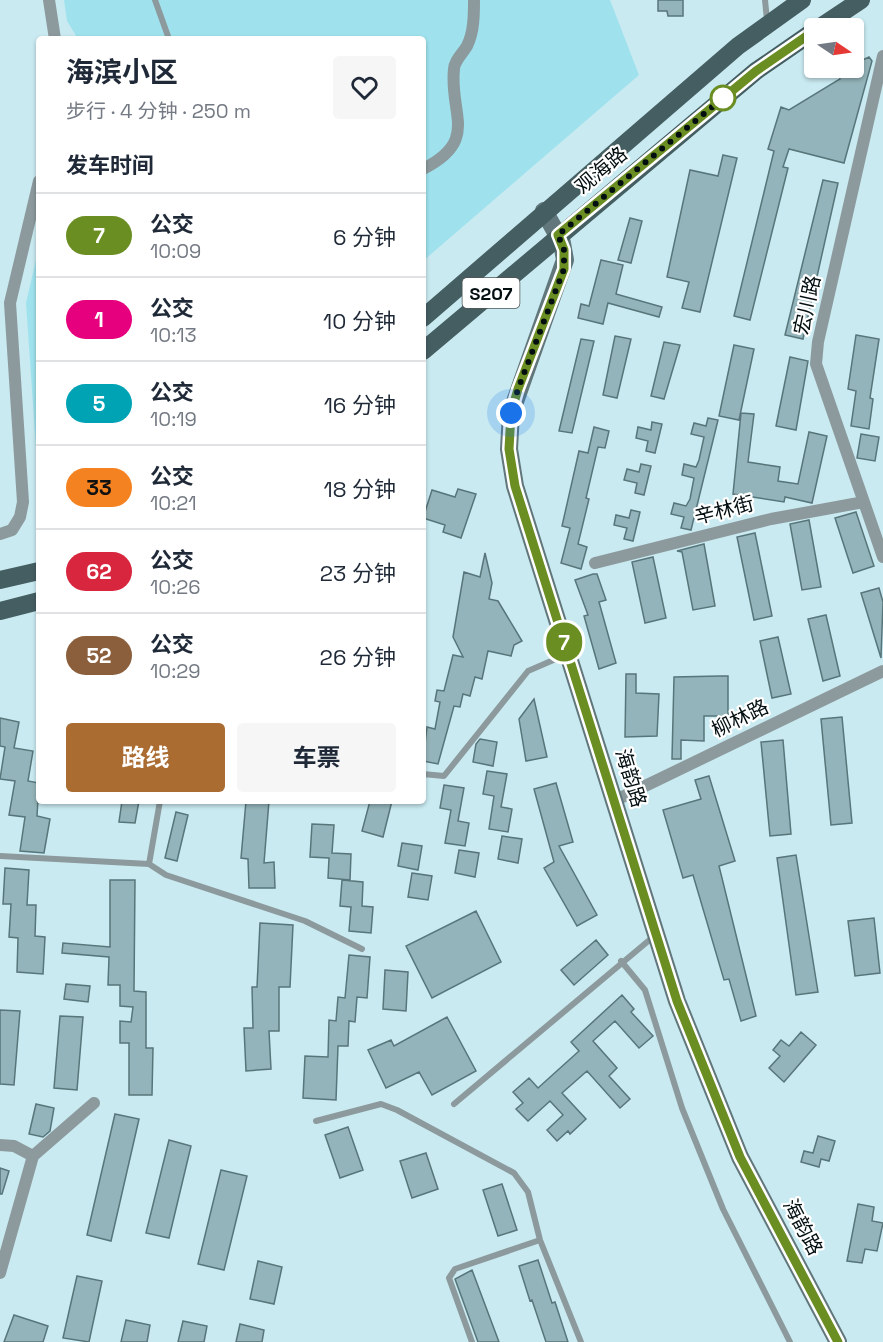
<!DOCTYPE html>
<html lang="zh">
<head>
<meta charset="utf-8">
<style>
  :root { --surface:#fff; --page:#f6f6f7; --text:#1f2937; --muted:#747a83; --line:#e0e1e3; --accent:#ab6c32 }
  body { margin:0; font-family:"Space Grotesk","Noto Sans SC",sans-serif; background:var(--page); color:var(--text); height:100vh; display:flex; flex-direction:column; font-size:22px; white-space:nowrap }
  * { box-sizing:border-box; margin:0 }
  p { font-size:20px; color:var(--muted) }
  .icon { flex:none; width:33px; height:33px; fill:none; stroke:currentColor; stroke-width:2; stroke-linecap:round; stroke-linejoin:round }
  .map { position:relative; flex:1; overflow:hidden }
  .details { position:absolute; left:36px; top:36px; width:390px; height:768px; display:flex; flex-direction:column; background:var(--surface); border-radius:6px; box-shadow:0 2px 4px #0004 }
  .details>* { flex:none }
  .badge { padding:0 12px; border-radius:20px; font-size:21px; line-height:39px }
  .needle { width:39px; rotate:103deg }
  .buttons { position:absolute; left:804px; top:18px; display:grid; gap:12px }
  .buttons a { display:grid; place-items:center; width:60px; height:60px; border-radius:6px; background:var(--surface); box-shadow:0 2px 4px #0004; font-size:30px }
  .you { position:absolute; width:30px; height:30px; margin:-15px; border:4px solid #fff; border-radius:50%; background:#1a73e8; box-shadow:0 0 0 9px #1a73e833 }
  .map>.badge { position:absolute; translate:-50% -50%; box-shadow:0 0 0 3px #fff }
  h2 { padding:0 30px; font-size:22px; line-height:54px }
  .round { display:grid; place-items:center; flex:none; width:63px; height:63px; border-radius:6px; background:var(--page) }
  .head { display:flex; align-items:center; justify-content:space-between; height:102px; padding:0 30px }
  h1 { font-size:28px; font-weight:700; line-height:45px }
  .action { display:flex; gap:12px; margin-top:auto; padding:12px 30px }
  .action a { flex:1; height:69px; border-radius:6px; background:var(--accent); color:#fff; font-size:24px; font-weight:700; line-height:69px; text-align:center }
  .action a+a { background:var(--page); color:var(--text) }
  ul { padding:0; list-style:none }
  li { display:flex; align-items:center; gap:18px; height:84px; padding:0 30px; border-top:2px solid var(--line) }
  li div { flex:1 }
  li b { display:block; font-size:22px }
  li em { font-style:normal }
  li .badge { min-width:66px; font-weight:700; text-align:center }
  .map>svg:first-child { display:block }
  .green { fill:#9fe2ee }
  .building { fill:#93b4ba; stroke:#57767b; stroke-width:1.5 }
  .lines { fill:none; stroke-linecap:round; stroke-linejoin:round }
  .lane { stroke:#8c9a9d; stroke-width:6 }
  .street { stroke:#8c9a9d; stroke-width:12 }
  .secondary { stroke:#62777b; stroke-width:18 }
  .primary { stroke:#455e62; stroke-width:18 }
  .line-casing { stroke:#fff; stroke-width:14 }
  .line { stroke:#6b8e23; stroke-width:9 }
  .walk { stroke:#030e10; stroke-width:6; stroke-dasharray:0 10.8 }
  .stop-dot { fill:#fff; stroke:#6b8e23; stroke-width:3 }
  .labels { text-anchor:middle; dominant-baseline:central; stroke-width:4.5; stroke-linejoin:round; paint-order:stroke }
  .shield { fill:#fff; stroke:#4f5658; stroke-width:1.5 }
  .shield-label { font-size:18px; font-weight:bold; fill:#030e10 }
  .street-label { font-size:20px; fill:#030e10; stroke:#fff }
</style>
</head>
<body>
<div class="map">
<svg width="883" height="1342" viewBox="0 0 883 1342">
  <rect width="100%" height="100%" fill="#c9eaf1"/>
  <!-- green -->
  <path class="green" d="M 64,0 L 610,0 L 639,75 L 423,261 L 423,39 L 78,39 L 67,21 Z
    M 39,247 L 39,491 L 26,303 Z"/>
  <!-- building -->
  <path class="building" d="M 658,0 L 683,0 L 683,16 L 668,16 L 667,11 L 658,11 Z
    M 869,57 L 872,61 L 844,163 L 789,149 L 783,167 L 788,168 L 750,320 L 734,316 L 774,151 L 768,149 L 781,107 L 789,110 L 840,79 L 838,71 L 854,68 L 854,64 Z
    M 723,155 L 737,158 L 700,312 L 682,308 L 689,282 L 667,277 L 690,170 L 718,176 Z
    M 823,180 L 838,183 L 803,339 L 785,335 Z
    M 630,218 L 642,221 L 631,263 L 618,260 Z
    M 601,260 L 623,265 L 616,294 L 662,307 L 659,317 L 608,303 L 603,324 L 578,318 L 581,304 L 589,306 Z
    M 856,335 L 879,339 L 870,398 L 873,399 L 869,429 L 851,426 L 856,391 L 848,389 Z
    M 615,336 L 631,339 L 617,398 L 603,395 Z
    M 581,339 L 594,341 L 572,433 L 559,431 Z
    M 664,342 L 680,345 L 664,399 L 651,396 Z
    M 734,345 L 754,349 L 739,420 L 719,416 Z
    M 790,357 L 808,361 L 796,430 L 776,426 Z
    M 741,413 L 754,414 L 748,462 L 780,467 L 778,481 L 798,484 L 809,432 L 827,436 L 812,503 L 785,497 L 784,502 L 733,494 Z
    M 708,418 L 718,420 L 691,530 L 681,528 L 684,517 L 671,514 L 674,503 L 686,506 L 690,499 L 694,478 L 682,475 L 684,464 L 696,467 L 699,460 L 704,437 L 691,434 L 694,423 L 706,426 Z
    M 652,422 L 662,424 L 655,453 L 646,451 L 648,441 L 636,438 L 638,427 L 651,430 Z
    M 594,427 L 609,431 L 605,448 L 598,447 L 586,498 L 589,499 L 578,544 L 587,547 L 581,569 L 561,563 L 570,528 L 562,526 L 579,451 L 588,453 Z
    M 861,434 L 879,437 L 875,461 L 857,458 Z
    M 641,464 L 651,466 L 644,495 L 635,493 L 637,483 L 624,480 L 627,469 L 639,472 Z
    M 458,489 L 476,494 L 461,538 L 443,532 L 445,525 L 423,518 L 432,490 L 455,497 Z
    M 631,510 L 640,512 L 633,541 L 624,539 L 627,528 L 614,525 L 616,515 L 629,518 Z
    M 856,512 L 874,566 L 853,573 L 835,518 Z
    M 809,520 L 821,587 L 802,590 L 790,524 Z
    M 755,533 L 772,616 L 754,620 L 737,537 Z
    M 704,544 L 715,606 L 693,610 L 682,552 L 677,551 Z
    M 485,553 L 492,583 L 489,599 L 498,601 L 522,641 L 514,645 L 511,656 L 488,651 L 482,679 L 475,677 L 470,696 L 463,694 L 460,707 L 454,706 L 438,764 L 423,761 L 427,727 L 435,729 L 440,702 L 435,701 L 437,690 L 444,691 L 453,655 L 463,657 L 453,637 L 464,572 L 480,577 Z
    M 653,557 L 666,618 L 645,623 L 632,562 Z
    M 593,574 L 597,574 L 606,600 L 599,602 L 616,663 L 599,669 L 584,616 L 588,615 L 575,580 Z
    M 879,588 L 883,602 L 881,658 L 861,593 Z
    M 826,615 L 840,676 L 823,681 L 808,619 Z
    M 778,637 L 791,694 L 772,698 L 760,641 Z
    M 626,674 L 636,674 L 636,693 L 659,694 L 657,736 L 625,737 Z
    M 720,676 L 728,676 L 728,716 L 704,716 L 704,741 L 681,740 L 681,759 L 672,759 L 674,677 Z
    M 534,699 L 547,757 L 526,761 L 519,719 Z
    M 842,717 L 852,823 L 831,825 L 821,719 Z
    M 0,718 L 19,722 L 14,748 L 33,751 L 28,781 L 39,783 L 37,816 L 50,819 L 44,853 L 20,851 L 25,817 L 9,815 L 15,781 L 0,779 L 5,747 L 0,746 Z
    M 480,739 L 497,742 L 493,766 L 473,762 L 476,744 Z
    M 783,740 L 791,834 L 770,836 L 761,742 Z
    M 487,771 L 507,774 L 501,807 L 512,809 L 508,832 L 489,829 L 494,796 L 483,794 Z
    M 709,776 L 735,861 L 719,866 L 756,1016 L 741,1021 L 729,979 L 724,980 L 693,875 L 683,878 L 663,810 L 701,799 L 695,780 Z
    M 556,783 L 573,842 L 559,846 L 597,915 L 577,926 L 544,868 L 554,862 L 534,789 Z
    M 444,785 L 464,788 L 458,821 L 469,823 L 465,846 L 445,843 L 451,810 L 440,808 Z
    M 122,801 L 139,801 L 135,823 L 119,822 Z
    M 246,801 L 269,801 L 264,863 L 274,862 L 275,888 L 249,888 L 248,859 L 241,858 Z
    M 370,801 L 392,801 L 383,837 L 362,831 Z
    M 176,812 L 188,815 L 177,861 L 165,858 Z
    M 312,824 L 334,825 L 332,853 L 351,854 L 350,880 L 328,878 L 329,858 L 310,857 Z
    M 502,836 L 522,839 L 518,863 L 498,859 Z
    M 402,843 L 422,846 L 418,870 L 398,866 Z
    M 459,850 L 479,853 L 475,877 L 455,873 Z
    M 796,855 L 818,992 L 796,995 L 777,858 Z
    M 5,868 L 29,870 L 27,905 L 36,905 L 35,936 L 45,937 L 43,974 L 17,972 L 18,938 L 9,937 L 11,904 L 3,904 Z
    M 412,873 L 432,876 L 428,900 L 408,897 Z
    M 110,880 L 135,880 L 134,991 L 146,992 L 146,1048 L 153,1048 L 152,1095 L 129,1095 L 129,1043 L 120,1043 L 120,1021 L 131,1022 L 133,1007 L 120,1006 L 120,985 L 108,985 L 109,957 L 62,953 L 63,943 L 110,947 Z
    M 342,880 L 363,882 L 362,906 L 373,907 L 371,933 L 349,931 L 351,907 L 340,906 Z
    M 476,911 L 501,962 L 432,998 L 406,946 Z
    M 874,918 L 880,973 L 855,976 L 848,921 Z
    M 260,923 L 293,925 L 290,987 L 279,987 L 279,1031 L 269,1031 L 271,1069 L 246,1071 L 244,1028 L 253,1028 L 252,987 L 257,987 Z
    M 596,940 L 608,955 L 574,985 L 561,970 Z
    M 349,955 L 370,957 L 367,998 L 357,997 L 355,1022 L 349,1021 L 348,1046 L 338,1046 L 336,1100 L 303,1098 L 305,1056 L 328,1057 L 329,1020 L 336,1021 L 338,997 L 345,998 Z
    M 385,970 L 408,972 L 406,1011 L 383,1009 Z
    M 66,984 L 90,986 L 88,1002 L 64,999 Z
    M 622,995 L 634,1009 L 631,1012 L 653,1036 L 639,1048 L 615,1021 L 593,1041 L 617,1068 L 609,1076 L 630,1099 L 620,1108 L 587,1071 L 562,1093 L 586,1119 L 570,1134 L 568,1131 L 557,1141 L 547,1130 L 563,1115 L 550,1101 L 528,1121 L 516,1109 L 523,1103 L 513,1092 L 529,1078 L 538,1088 L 579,1051 L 571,1042 Z
    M 0,1010 L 20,1011 L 14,1085 L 0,1084 Z
    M 60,1016 L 83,1017 L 77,1090 L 54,1088 Z
    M 447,1017 L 476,1071 L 432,1095 L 419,1072 L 386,1088 L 368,1050 L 391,1040 L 394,1046 Z
    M 801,1032 L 816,1045 L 784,1082 L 769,1068 L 780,1056 L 773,1050 L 781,1040 L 789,1046 Z
    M 36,1104 L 54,1108 L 50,1131 L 43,1137 L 29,1134 Z
    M 115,1114 L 139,1119 L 111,1241 L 87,1235 Z
    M 348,1127 L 363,1170 L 340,1178 L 325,1135 Z
    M 818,1136 L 835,1141 L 829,1161 L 821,1159 L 819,1167 L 801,1162 L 804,1151 L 813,1153 Z
    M 169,1140 L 191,1146 L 169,1238 L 146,1233 Z
    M 426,1153 L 438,1189 L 412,1198 L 400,1161 Z
    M 0,1168 L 9,1171 L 2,1194 L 0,1194 Z
    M 221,1170 L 247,1176 L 224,1270 L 198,1264 Z
    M 502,1184 L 517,1230 L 498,1236 L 483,1190 Z
    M 858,1204 L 874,1207 L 872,1221 L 883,1223 L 877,1251 L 865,1249 L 862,1263 L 847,1261 Z
    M 538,1260 L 552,1303 L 555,1302 L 568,1342 L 546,1342 L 532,1300 L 530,1301 L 519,1266 Z
    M 258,1261 L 282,1267 L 274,1304 L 250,1299 Z
    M 472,1270 L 499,1342 L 478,1342 L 455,1279 Z
    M 77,1276 L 102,1281 L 89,1342 L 63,1338 Z
    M 14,1315 L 48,1326 L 43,1342 L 4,1342 Z
    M 126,1320 L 150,1325 L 147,1342 L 121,1342 Z
    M 183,1321 L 207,1326 L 204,1342 L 178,1342 Z
    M 240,1324 L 264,1330 L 262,1342 L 236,1342 Z"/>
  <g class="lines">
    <!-- lane -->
    <path class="lane" d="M 155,0 L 169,39
      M 765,0 L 767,20
      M 423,774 L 444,776 L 528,671 L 565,655
      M 160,801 L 149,864 L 166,875 L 305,921 L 362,949
      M 0,856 L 149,864
      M 621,961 L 645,990 L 682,1108 L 723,1209 L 790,1342
      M 454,1104 L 653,937
      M 316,1121 L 381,1104 L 397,1110 L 514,1173 L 528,1192 L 540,1240 L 581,1342
      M 472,1342 L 449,1278 L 455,1269 L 540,1240"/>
    <!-- street -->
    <path class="street" d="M 49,0 L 55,39
      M 883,56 L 818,342 L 816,364 L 883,557
      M 423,169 C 480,140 449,114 454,69 C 454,61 463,53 467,46 C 474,32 474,15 474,0
      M 0,534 L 12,530 L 20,517 L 23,502 L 10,303 L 39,181
      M 595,563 L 771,519 L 864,502
      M 614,801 L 883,671
      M 0,1145 L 14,1146 L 33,1156
      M 0,1273 L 33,1156 L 94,1103"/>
    <!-- secondary -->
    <path class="secondary" d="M 544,211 L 562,243 L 565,260 L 511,413 L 509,449 L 515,486 L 677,1001 L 740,1157 L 838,1342"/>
    <!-- primary -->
    <path class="primary" d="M 819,28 L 861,0
      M 423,318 L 738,46 L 802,0
      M 423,351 L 756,71 L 814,31
      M 0,580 L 39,571
      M 0,611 L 39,601"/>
  </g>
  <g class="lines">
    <defs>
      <path id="line" d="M 814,31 L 756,71 L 558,235 L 564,250 L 564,269 L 518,389 L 511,413 L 509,449 L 515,486 L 677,1001 L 740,1157 L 838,1342"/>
    </defs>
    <!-- line casing -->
    <use href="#line" class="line-casing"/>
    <!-- line -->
    <use href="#line" class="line"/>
    <!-- walk -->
    <path class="walk" d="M 511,413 L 518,389 L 564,269 L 564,250 L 558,235 L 723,98"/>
  </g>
  <!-- markers -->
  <circle class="stop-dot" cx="723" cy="98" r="12"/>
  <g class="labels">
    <!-- shield labels -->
    <rect class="shield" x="462.5" y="278" width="57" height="30" rx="4.5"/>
    <g class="shield-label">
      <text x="491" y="293">S207</text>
    </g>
    <!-- street labels -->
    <g class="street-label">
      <text transform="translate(601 170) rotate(-40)">观海路</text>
      <text transform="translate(807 305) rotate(-78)">宏川路</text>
      <text transform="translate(724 510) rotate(-14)">辛林街</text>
      <text transform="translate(740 718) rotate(-26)">柳林路</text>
      <text transform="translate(631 778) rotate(73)">海韵路</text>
      <text transform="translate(803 1227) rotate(62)">海韵路</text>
    </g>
  </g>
</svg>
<div class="buttons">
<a><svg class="needle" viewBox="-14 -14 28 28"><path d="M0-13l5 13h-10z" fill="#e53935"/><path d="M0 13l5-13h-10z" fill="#747a83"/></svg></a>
</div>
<div class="you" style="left:511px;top:413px"></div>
<b class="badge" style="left:564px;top:642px;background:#6b8e23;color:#fff">7</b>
<section class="details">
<div class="head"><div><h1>海滨小区</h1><p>步行 · 4 分钟 · 250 m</p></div><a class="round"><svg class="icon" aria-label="heart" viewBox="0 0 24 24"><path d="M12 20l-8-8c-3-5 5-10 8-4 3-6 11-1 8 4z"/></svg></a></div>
<h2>发车时间</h2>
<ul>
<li><span class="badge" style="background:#6b8e23;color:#fff">7</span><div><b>公交</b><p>10:09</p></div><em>6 分钟</em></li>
<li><span class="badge" style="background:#e6007e;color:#fff">1</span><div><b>公交</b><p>10:13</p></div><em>10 分钟</em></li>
<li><span class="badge" style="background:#00a3b4;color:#fff">5</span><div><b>公交</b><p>10:19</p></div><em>16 分钟</em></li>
<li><span class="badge" style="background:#f58220;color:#111">33</span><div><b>公交</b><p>10:21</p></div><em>18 分钟</em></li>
<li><span class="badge" style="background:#d7263d;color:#fff">62</span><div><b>公交</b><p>10:26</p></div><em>23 分钟</em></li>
<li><span class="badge" style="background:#8b5e3c;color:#fff">52</span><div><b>公交</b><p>10:29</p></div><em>26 分钟</em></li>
</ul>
<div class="action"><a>路线</a><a>车票</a></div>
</section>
</div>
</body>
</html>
